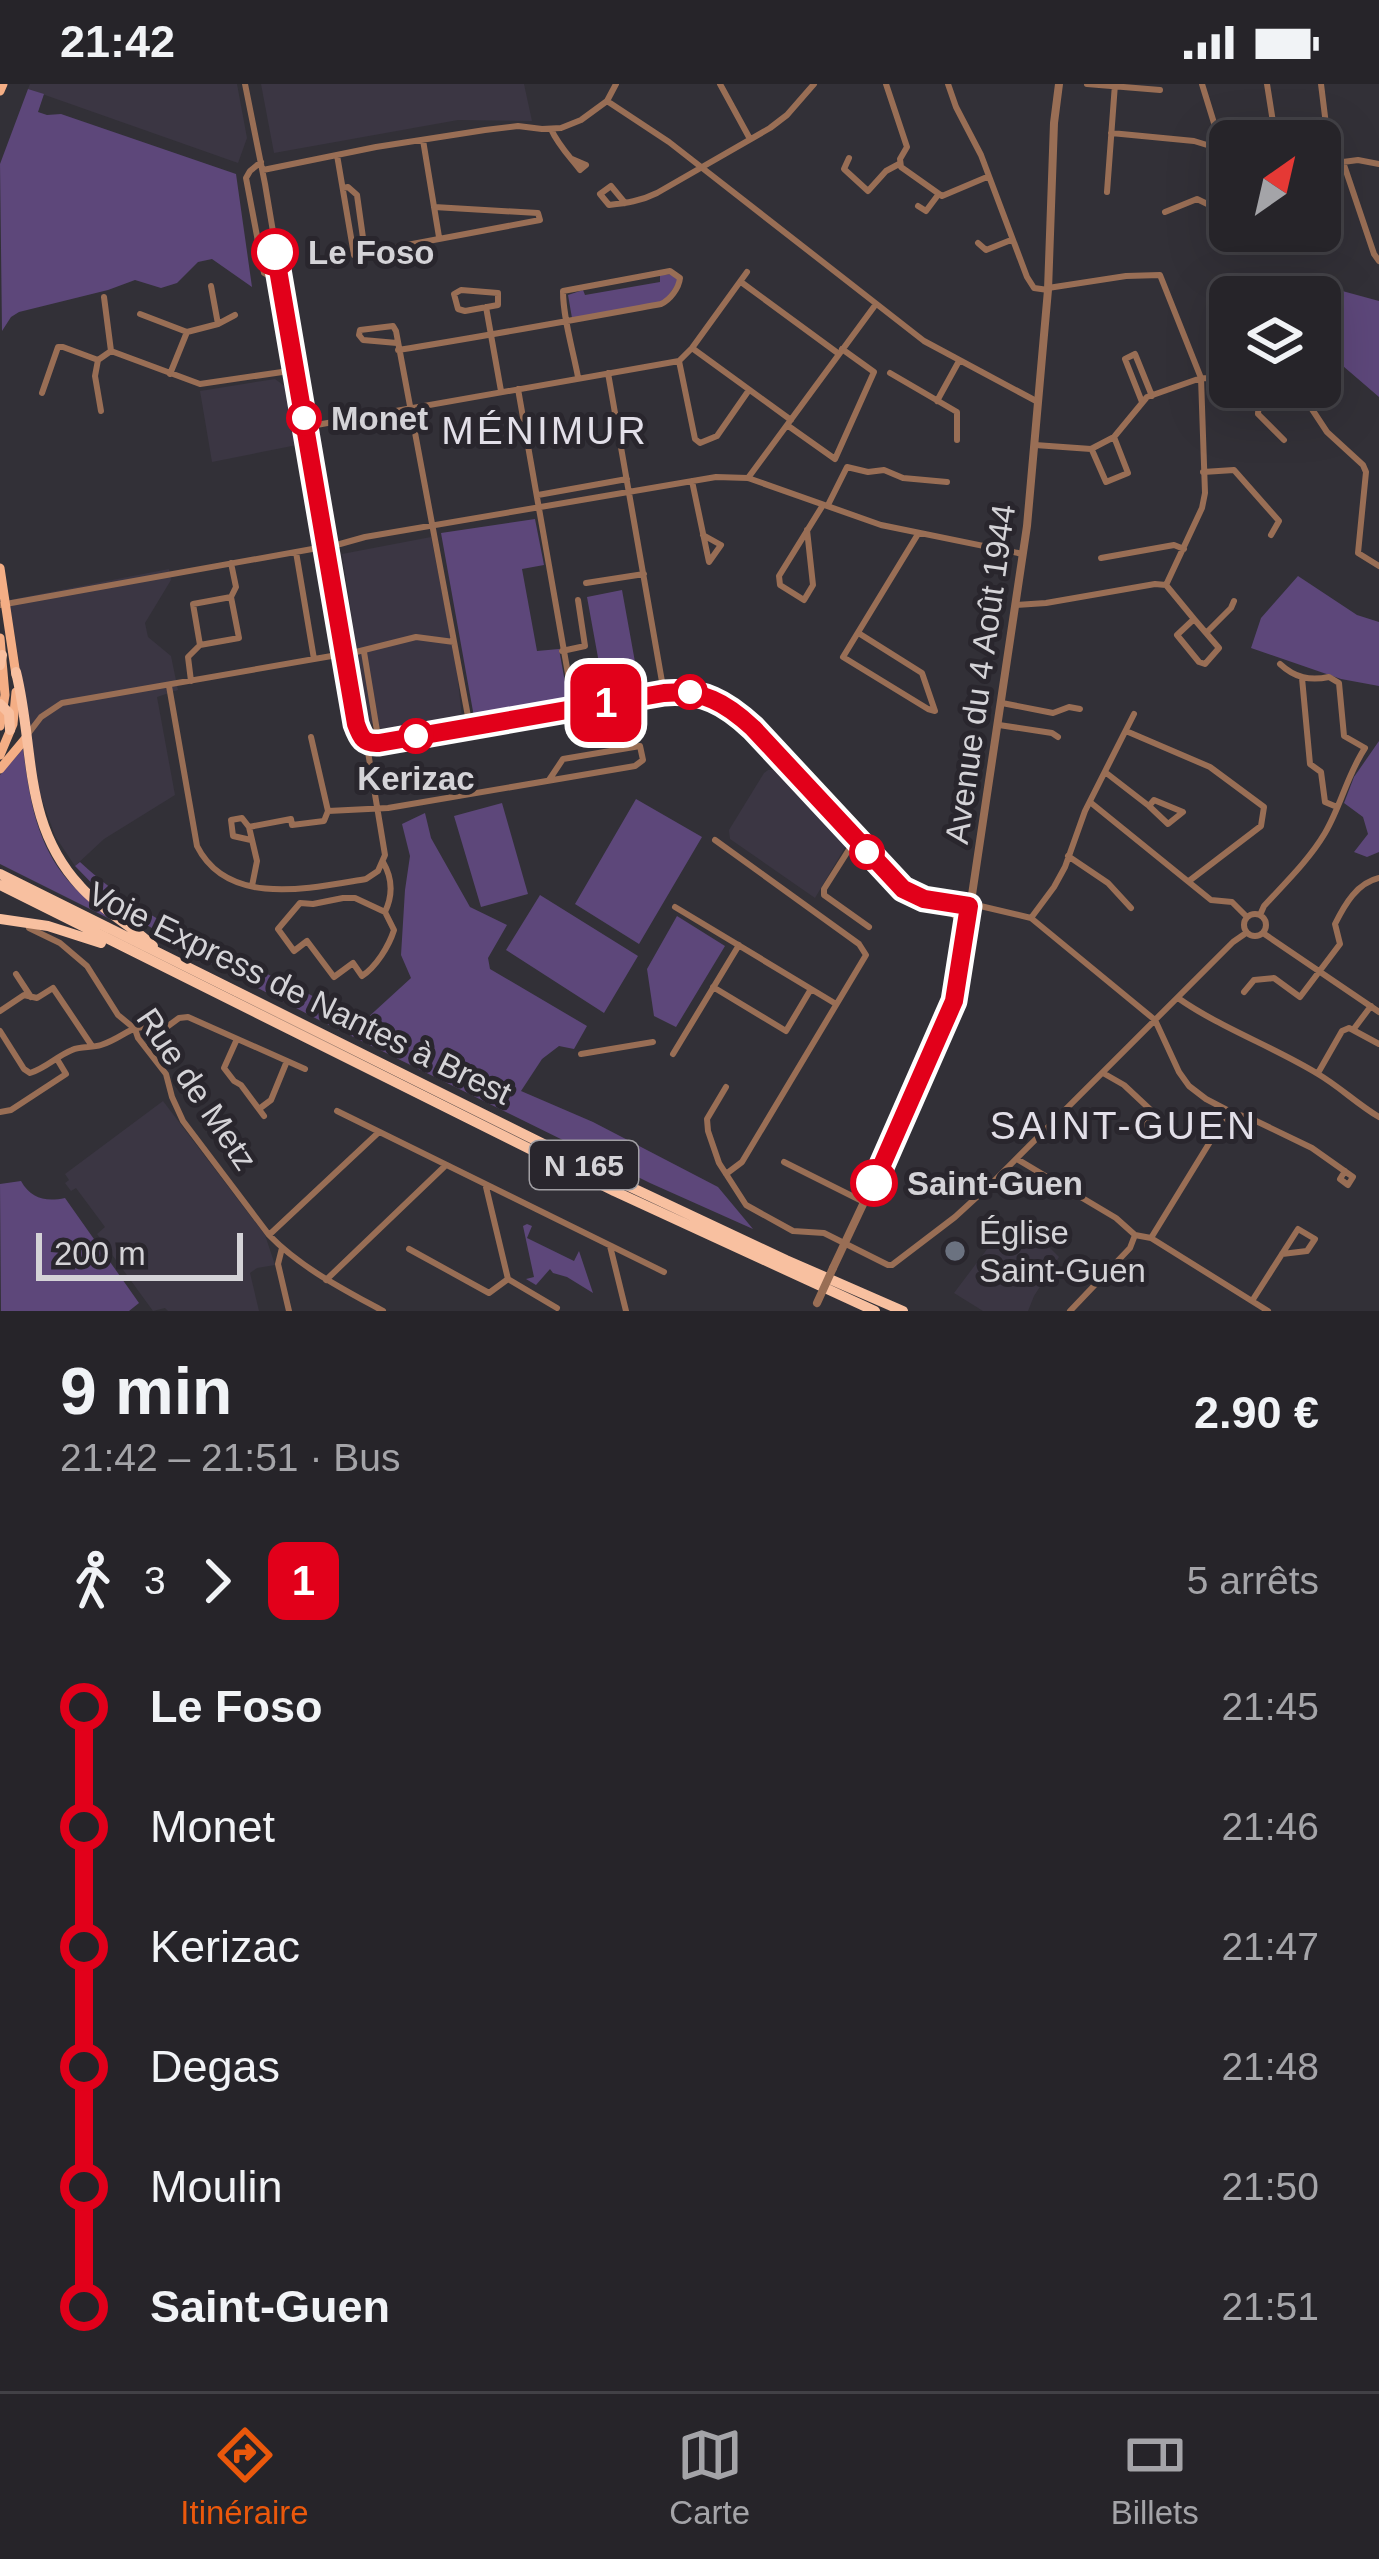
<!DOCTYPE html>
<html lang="fr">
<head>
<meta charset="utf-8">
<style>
  :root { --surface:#262429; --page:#2e2c31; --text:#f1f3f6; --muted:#a4a4a8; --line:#424146; --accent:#ea580c }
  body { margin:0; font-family:Helvetica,sans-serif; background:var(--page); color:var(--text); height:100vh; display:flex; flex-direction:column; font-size:45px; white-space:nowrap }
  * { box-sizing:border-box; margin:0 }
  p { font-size:39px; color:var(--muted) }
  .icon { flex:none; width:66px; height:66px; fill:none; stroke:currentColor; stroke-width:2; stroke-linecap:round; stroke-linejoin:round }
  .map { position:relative; height:1227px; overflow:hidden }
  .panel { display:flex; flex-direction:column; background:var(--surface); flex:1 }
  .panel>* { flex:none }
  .badge { padding:0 24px; border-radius:18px; font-size:42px; line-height:78px }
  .needle { width:78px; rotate:34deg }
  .fabs { position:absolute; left:1209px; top:36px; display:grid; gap:24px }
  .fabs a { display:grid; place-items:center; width:132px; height:132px; border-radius:18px; background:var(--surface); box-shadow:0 12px 48px #0002,0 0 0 3px var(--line); font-size:60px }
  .scale { position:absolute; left:36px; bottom:30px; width:207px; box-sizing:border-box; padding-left:12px; border:6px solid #d4d3d7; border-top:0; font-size:33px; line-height:42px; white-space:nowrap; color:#d4d3d7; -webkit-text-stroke:9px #29262d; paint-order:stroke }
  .map>.badge { position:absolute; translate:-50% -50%; box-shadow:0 0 0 6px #fff }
  .legs { display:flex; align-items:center; gap:18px; height:132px; padding:0 60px; font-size:39px }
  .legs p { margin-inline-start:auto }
  .overview { display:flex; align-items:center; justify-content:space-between; height:204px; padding:0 60px }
  h1 { font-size:66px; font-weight:600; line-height:90px }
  ul { padding:0 60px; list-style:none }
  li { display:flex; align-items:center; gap:42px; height:120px; font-size:45px }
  li i { display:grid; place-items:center; width:18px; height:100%; margin:0 15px; background:currentColor }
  li i::after { content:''; width:30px; height:30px; margin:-15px; border:9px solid; border-radius:50%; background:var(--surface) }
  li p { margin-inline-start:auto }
  li:first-child i { background:linear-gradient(#0000 50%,currentColor 0) }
  li:last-child i { background:linear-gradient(currentColor 50%,#0000 0) }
  .status { display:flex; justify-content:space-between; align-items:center; height:84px; padding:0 60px; background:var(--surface); direction:ltr }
  .status svg { height:33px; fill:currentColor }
  .tabs { display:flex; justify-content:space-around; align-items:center; height:168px; border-top:3px solid var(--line); background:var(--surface); font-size:33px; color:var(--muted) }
  .tabs a { display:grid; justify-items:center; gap:6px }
  .tabs .active { color:var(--accent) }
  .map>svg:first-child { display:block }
  .built { fill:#3b3643 }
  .green { fill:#5d477a }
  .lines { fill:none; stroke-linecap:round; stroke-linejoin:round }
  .minor { stroke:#996e55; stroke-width:6 }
  .tertiary { stroke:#996e55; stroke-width:8 }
  .primary { stroke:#f4ae85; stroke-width:9 }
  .trunk { stroke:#f8c0a0; stroke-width:10 }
  .tertiary-bridge { stroke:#996e55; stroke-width:8 }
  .line-1-casing { stroke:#fff; stroke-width:27 }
  .line-1 { stroke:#e2001a; stroke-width:18 }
  .stop-1-dot { fill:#fff; stroke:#e2001a; stroke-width:6 }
  .worship-dot { fill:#6b7280; stroke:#29262d; stroke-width:4.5 }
  .labels { text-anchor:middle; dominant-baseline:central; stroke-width:10; stroke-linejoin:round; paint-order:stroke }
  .shield { fill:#29262d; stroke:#a19fa4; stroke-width:3 }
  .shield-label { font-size:30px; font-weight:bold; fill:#d4d3d7 }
  .stop-label { font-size:33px; font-weight:bold; fill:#d4d3d7; stroke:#29262d; text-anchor:start }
  .street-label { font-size:33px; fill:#d4d3d7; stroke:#29262d }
  .poi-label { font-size:33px; fill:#d4d3d7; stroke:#29262d; text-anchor:start }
  .quarter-label { font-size:39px; letter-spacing:3px; fill:#e2dfe8; stroke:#29262d }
</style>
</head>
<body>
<div class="status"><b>21:42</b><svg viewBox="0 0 49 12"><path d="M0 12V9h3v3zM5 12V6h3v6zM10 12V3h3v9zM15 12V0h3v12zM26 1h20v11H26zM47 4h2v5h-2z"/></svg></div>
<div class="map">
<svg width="1379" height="1227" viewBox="0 0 1379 1227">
  <rect width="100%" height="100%" fill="#323037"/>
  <!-- built -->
  <path class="built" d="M 30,0 L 237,0 L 247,54 L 238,79 L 28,5 Z
    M 261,0 L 524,0 L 532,37 L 458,36 L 274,69 Z
    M 275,295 L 286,303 L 297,361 L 212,378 L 200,307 Z
    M 431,453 L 456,578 L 462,634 L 380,645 L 368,637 L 342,470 Z
    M 169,485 L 171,496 L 145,539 L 148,553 L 171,572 L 178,606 L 157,613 L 175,711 L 104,755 L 75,782 L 55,752 L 40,710 L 9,516 Z
    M 768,686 L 775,686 L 847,760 L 815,814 L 730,755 L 729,746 L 764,689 Z
    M 163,1017 L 265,1151 L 275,1181 L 257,1184 L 250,1189 L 259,1227 L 168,1227 L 165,1224 L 153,1227 L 97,1150 L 105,1143 L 76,1104 L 71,1107 L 65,1099 L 69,1096 L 65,1090 Z
    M 1006,1140 L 1026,1157 L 1034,1148 L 1059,1173 L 1034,1212 L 1028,1227 L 983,1227 L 954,1209 Z"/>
  <!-- green -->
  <path class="green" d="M 28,5 L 44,10 L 38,28 L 47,31 L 61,30 L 236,90 L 252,203 L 212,175 L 198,178 L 177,199 L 161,204 L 135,196 L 108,206 L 19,228 L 11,233 L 2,247 L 0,80 Z
    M 672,190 L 677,193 L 677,199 L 666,215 L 660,218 L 572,234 L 568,211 L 583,206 L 585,211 L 660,198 L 660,191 Z
    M 1324,202 L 1379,217 L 1379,313 L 1343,282 L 1336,255 L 1320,243 L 1320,214 Z
    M 535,435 L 544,481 L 522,485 L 537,567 L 559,565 L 568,615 L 474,633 L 441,449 Z
    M 1298,492 L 1357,531 L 1379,538 L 1379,602 L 1341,595 L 1251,564 L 1261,534 Z
    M 622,506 L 635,578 L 599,579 L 587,513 Z
    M 1379,657 L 1379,768 L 1367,773 L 1354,768 L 1368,750 L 1363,733 L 1344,719 L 1354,693 Z
    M 23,665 C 30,718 37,765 75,804 C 86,815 101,825 110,835 L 0,780 L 0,691 Z
    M 636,715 L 702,753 L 639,860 L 575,820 Z
    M 502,719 L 528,810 L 481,823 L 454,732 Z
    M 425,729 L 431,754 L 470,823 L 507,841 L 488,874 L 490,885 L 587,942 L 574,965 L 559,962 L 542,975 L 521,1007 L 593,1038 L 718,1103 L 753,1145 L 650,1099 L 317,935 L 195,871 L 110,818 L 75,782 L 80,778 C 128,823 187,852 246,880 C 286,899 325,918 364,937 L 411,894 L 401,871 L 405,806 L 410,772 L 402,740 Z
    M 540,811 L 638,872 L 604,929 L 506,866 Z
    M 677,832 L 725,862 L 676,943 L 654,932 L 647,885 Z
    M 21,1097 C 31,1115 46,1118 65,1114 L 139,1219 L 129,1227 L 1,1227 L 0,1100 Z
    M 527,1140 L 532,1142 L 527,1154 L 574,1177 L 579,1167 L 593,1209 L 567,1193 L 553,1189 L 550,1185 L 536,1201 L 526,1195 L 534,1193 L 523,1142 Z"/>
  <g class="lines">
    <!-- minor -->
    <path class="minor" d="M 245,0 L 265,100 L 356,640 L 362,655 L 370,660
      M 720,0 L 750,55
      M 886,0 L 907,63 L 900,75 L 901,83 L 942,112 L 987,93
      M 948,0 L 956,23 L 981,71 L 1027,193 L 1034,204 L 1048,206
      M 1087,0 L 1160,6
      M 1202,0 L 1214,39 L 1215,63
      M 1267,0 L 1276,57
      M 1321,0 L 1329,65 L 1343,78 L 1374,170 L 1379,177
      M 607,17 L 616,0
      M 551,45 C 558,61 570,73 580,86 L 586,81 L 572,75
      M 1111,49 L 1194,57 L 1230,68
      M 423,56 L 439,153
      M 337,71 L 354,171 L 540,136 L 538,129 L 434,123
      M 849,74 L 844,85 L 868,107 L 886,87 L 899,80
      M 261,78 L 250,87 L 246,94 L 264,189 L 278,197
      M 1343,78 L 1358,76 L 1379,80
      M 263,86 L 376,63 L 485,46 L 518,42 L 542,45 L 561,44 L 581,36 L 607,17 L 669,58 L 924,257 L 1038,318
      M 343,104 L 348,103 L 357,111 L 365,168
      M 1107,108 L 1115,0
      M 625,119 L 611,102 L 600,110 L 609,121 C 626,119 641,117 657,109 L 770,44 L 787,31 L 814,0
      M 918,122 L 926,127 L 938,111
      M 1165,128 L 1197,115 L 1230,131
      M 978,159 L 986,166 L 1011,156
      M 741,198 L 839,270
      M 211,202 L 218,240
      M 1048,204 L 1126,192 L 1160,191 L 1201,294 L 1205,409 L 1202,424 L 1166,501
      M 461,206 L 498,209 L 498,221 L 465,227 L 458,225 L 454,210 Z
      M 104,213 L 111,267 L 200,300 L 296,286
      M 1230,217 L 1226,214 L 1230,224
      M 486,223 L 501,307
      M 140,230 L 187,248
      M 397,259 L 363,256 L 359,251 L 360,246 L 393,242 L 396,247 L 470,643
      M 692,264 L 791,336
      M 398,266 C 486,252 573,236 661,220 C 670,216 679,204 680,194 L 670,187 L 563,207 C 563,234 573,266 578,293
      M 679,277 L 695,355 L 700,359 L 717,352 L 749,306
      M 608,289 L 664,609
      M 890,289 L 957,328 L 957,356
      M 170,290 L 187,248 L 218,240 L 235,231
      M 1260,303 L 1258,330 L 1284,356
      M 1295,303 L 1300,307 L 1327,348 L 1363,381 L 1366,388 L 1358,469 L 1379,482
      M 518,305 L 574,624
      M 42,309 L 58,263 L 63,263 L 98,276
      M 937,317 L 959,277
      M 1142,318 L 1125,275 L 1135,270 L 1152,312
      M 101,327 L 95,292 L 98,276 L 111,267
      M 787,341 L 835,375 L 874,288 L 842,265
      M 305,343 L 679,277 L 692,264 L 747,188
      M 1035,361 L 1091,365 L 1114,353 L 1147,313 L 1201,294 L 1230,295
      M 1092,366 L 1106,398 L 1128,389 L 1114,353
      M 1203,388 L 1234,386 L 1279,437 L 1271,451
      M 748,394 L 876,220
      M 692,397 L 709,478 L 721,461 L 703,451
      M 538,411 L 627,395
      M 828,421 L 847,383 L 868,388 L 884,386 L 903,394 L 947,398
      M 807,446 L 813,501 L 804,516 L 780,501 L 779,492 L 823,421
      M 296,468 L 314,575
      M 1101,474 L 1174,461 L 1184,465
      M 586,499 L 644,490
      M 1166,501 L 1194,535
      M 0,521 L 340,460 L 365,453 L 716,393 L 748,394 L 881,441 L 1023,470
      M 1016,521 L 1046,519 L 1155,500 L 1166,501
      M 1194,535 L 1219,564 L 1205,580 L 1199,578 L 1177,551 Z
      M 1207,548 L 1231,524 L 1234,517
      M 860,550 L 922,589 L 935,627 L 928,625 L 843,573 L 918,450
      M 200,561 L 239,554 L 231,513 L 236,503 L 231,479
      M 200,561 L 193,520 L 231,513
      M 562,567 L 585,562 L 578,516
      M 364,568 L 379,659
      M 344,571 L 416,553 L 454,558
      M 1302,594 L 1310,680 L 1321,688 L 1325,718 L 1337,723
      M 191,597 L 188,573 L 200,561
      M 169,602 L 197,762 C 228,824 311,804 366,795 L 378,787 L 385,771 L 368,668 L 370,660
      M 1002,619 L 1053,629 L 1069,623 L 1080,625
      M 999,641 L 1052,649 L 1058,653
      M 1126,647 L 1210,683 L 1264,723 L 1261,742 L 1189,797
      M 28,650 L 41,633 L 62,619 L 343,570
      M 311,653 L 328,727
      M 370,660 L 664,609 C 702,606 726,618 753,644 L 903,805 L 924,815 L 964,822 L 976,821 L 1031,834 L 1155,936 L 1179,988 L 1189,1002 L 1206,1015 L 1229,1027 L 1254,1036 L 1312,1064 L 1353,1093 L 1348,1101 L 1340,1095 L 1345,1087
      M 1105,688 L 1149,722 L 1168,740 L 1183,728 L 1154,716 L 1149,722
      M 1090,718 L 1211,816 L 1232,818 L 1247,833
      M 328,727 L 388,724 L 635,682 L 643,676 L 640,662 L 563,675 L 549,696
      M 249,743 L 291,735 L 292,741 L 324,737 L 328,727
      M 249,743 L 257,777 L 252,802
      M 249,743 L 242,734 L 231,736 L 233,752 L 251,756
      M 715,756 L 859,860 L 866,871 L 742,1078 L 726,1090
      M 855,756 L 824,805 L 824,811 L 869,843
      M 1068,772 L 1108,799 L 1131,824
      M 383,778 C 393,795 393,811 385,828
      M 910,809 L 973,819
      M 343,814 L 355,814 L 385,828 L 394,846 C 389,862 376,883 362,892 L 353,879 L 334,893 L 307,857 L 294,867 L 278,845 L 300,819 L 313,820 Z
      M 675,823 L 836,920
      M1244 841a11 11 0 1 1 22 0a11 11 0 1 1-22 0Z
      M 1260,831 L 1264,822 C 1285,799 1309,776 1325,749 C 1341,722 1347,691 1365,664 L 1344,652 L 1339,599 L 1329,593 C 1310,597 1295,594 1280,580
      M 1031,834 L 1054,803 L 1065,783 L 1085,727 L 1134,630
      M 29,844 L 60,859 L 87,882 L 118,931 L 135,945 L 138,954 L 166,990 L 172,1013 L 183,1037 L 269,1151 C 301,1184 343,1205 383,1227
      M 1263,849 L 1379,928
      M 16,890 L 31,913
      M 713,903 L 786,947 L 811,905
      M 1244,908 L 1254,896 L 1274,894 L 1300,913 L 1340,860 L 1335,840 C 1345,820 1357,799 1379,794
      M 1178,914 C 1219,943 1274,963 1318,990 C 1340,1003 1357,1020 1379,1033
      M 1371,922 L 1353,946 L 1379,960
      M 0,927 L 24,911 L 37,914 L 53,904 L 92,962
      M 0,947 L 24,985 L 30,989 C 46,984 57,972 72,966 C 81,962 92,964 101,961 C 130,951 128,938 164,945 L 179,934 L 188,933 L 305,985
      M 237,955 L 224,984 L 234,997 L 241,1001 L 264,1032
      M 581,970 L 653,958
      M 673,970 L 739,861
      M 1103,989 L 1124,1001 L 1155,1030 L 1138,1050
      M 1318,989 L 1342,947 L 1349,944 L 1353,946
      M 726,1003 L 707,1035 L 708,1047 L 719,1079 L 746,1121 L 793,1147 L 824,1149 L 888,1181 L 892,1181 L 955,1133 L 991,1100 L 1233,858 L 1246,849
      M 259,1025 L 271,1016 L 287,977
      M 337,1027 L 664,1188
      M 0,1028 L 11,1026 L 66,990 L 57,975
      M 1017,1075 L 1116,1134 L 1135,1151 L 1151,1154 L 1268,1227
      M 784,1078 L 864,1118
      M 486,1103 L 508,1195 L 557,1224
      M 269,1151 L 379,1048
      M 1151,1154 L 1229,1027
      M 610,1162 L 626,1227
      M 282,1164 L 278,1180 L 289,1227
      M 409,1165 L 489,1209 L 508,1195
      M 326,1196 L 445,1082
      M 1252,1217 L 1298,1145 L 1315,1155 L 1307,1167 L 1282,1170
      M 1070,1227 L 1130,1164 L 1135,1151"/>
    <!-- tertiary -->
    <path class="tertiary" d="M 934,817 L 950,826 L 965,841
      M 833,1184 L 916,1008 L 954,918 L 959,898 L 1027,442 L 1048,206 L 1054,39 L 1059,0"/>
    <!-- primary -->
    <path class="primary" d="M 0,7 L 3,0
      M 0,484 L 16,591
      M 0,554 L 5,611 L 0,642
      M 0,671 L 13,640 L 16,608
      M 0,685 L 26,654"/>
    <!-- trunk -->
    <path class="trunk" d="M 0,581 L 2,571
      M 16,588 C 35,665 22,739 80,802 C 101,826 130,840 153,862
      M 0,620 L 9,629 L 10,646
      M 0,790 L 622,1099 L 786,1176 L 903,1227
      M 0,801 L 614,1107 L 875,1227
      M 0,835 L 48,842 L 101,859"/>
    <!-- tertiary-bridge -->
    <path class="tertiary-bridge" d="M 817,1219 L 833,1184"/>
  </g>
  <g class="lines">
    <defs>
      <path id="line-1" d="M 275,168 L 356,640 C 361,654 364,660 379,659 L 664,609 C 703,606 725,618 753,644 L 903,805 L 924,815 L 969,822 L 954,917 L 874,1099"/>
    </defs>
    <!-- line-1 casing -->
    <use href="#line-1" class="line-1-casing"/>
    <!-- line-1 -->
    <use href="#line-1" class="line-1"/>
  </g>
  <!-- markers -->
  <g class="stop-1-dot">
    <circle cx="275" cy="168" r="21"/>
    <circle cx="304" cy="334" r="15"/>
    <circle cx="690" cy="608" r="15"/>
    <circle cx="416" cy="652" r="15"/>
    <circle cx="867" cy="768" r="15"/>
    <circle cx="874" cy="1099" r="21"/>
  </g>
  <circle class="worship-dot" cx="955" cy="1167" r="12"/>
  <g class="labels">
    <!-- shield labels -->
    <rect class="shield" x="530" y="1057" width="108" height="48" rx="9"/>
    <g class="shield-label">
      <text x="584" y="1081">N 165</text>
    </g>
    <!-- stop labels -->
    <g class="stop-label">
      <text x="308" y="168">Le Foso</text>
      <text x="331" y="334">Monet</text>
      <text x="416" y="694" text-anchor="middle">Kerizac</text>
      <text x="907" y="1099">Saint-Guen</text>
    </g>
    <!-- street labels -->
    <g class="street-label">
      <text transform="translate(980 590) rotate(-82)">Avenue du 4 Août 1944</text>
      <text transform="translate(300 909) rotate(26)">Voie Express de Nantes à Brest</text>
      <text transform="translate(197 1005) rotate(56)">Rue de Metz</text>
    </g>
    <!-- poi labels -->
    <g class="poi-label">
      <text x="979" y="1148">Église<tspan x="979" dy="38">Saint-Guen</tspan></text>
    </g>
    <!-- quarter labels -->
    <g class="quarter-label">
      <text x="545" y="346">MÉNIMUR</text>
      <text x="1124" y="1041">SAINT-GUEN</text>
    </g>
  </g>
</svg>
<div class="fabs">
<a><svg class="needle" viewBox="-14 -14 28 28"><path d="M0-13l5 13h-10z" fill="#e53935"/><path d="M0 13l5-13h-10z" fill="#a4a4a8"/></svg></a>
<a><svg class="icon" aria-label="layers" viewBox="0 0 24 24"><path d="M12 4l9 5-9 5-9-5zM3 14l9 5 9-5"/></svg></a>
</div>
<div class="scale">200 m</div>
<b class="badge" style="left:606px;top:619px;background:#e2001a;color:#fff">1</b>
</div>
<section class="panel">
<div class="overview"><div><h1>9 min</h1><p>21:42 – 21:51 · Bus</p></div><b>2.90 €</b></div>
<div class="legs"><svg class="icon" aria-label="walk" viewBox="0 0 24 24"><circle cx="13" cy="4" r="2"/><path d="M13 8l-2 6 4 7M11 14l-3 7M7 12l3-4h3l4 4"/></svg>3<svg class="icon" aria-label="forward" viewBox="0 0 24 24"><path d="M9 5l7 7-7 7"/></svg><b class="badge" style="background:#e2001a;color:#fff">1</b><p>5 arrêts</p></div>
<ul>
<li><i style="color:#e2001a"></i><b>Le Foso</b><p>21:45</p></li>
<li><i style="color:#e2001a"></i><span>Monet</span><p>21:46</p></li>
<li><i style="color:#e2001a"></i><span>Kerizac</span><p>21:47</p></li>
<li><i style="color:#e2001a"></i><span>Degas</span><p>21:48</p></li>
<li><i style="color:#e2001a"></i><span>Moulin</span><p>21:50</p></li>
<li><i style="color:#e2001a"></i><b>Saint-Guen</b><p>21:51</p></li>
</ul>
</section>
<nav class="tabs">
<a class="active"><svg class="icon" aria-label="directions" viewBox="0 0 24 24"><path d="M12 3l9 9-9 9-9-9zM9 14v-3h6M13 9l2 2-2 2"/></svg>Itinéraire</a>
<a><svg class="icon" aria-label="map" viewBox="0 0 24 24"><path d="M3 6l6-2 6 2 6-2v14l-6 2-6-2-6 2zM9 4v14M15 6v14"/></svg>Carte</a>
<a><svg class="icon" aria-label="tickets" viewBox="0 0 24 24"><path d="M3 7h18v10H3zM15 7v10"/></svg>Billets</a>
</nav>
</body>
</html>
